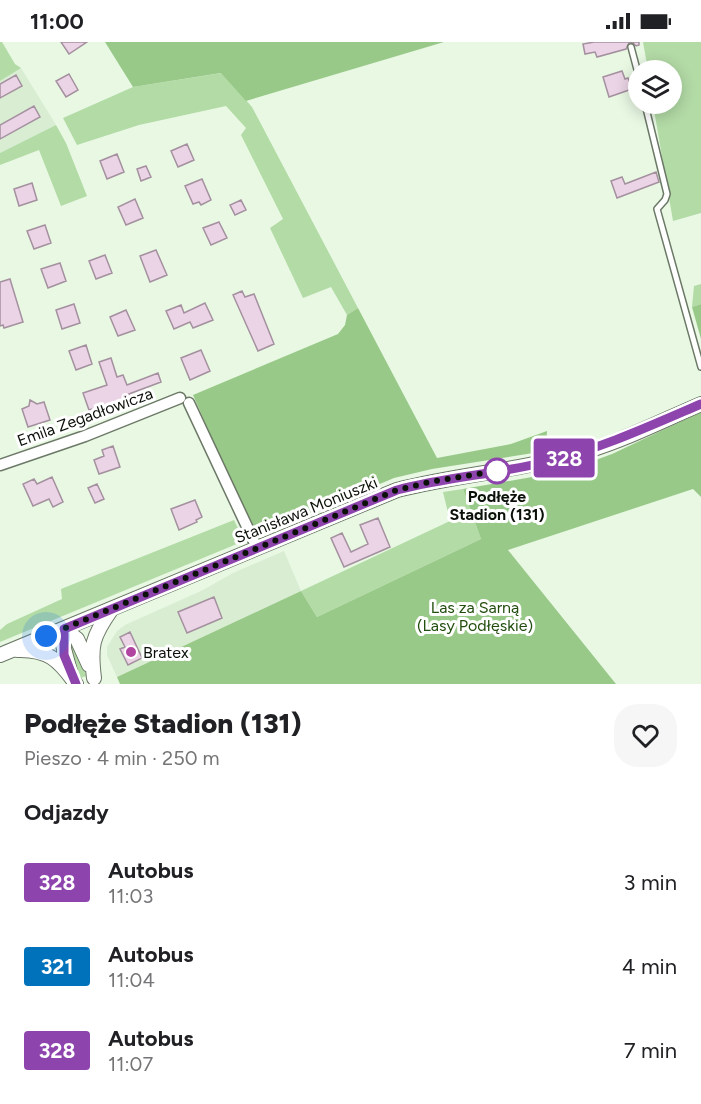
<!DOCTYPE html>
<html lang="pl">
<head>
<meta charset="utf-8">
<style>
  :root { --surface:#fff; --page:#f6f6f6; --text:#202124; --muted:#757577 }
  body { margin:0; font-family:Figtree,sans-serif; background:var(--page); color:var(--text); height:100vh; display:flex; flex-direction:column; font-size:22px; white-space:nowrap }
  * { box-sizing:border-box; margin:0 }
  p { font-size:20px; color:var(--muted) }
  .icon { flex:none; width:33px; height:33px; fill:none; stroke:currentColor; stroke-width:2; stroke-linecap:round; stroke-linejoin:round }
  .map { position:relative; height:642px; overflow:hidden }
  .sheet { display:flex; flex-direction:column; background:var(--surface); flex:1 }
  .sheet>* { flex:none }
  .badge { padding:0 12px; border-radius:4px; font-size:21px; line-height:39px }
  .fabs { position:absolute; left:628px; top:18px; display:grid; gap:12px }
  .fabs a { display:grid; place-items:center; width:54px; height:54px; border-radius:50%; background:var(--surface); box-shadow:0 3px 15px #0003; font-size:30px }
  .you { position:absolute; width:30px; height:30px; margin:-15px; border:4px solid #fff; border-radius:50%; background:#1a73e8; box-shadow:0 0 0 9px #1a73e833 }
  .map>.badge { position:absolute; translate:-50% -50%; box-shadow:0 0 0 3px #fff }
  h2 { padding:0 24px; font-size:22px; line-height:54px }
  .round { display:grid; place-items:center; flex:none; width:63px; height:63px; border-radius:24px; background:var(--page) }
  .overview { display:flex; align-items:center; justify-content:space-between; height:102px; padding:0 24px }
  h1 { font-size:28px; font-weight:800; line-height:45px }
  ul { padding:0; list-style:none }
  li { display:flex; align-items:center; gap:18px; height:84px; padding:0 24px }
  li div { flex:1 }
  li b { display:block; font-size:22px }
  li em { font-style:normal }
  li .badge { min-width:66px; font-weight:700; text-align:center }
  .status { display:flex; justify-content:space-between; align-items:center; height:42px; padding:0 30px; background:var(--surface); direction:ltr }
  .status svg { height:16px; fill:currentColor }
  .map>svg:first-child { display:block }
  .built { fill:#d9edd3 }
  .green { fill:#b3dba6 }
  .forest { fill:#99c989 }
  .building { fill:#ead4e5; stroke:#a4909f; stroke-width:1.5 }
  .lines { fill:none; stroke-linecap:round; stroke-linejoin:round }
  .service-casing { stroke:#6c7967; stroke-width:8 }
  .minor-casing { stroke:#6c7967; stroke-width:13 }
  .tertiary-casing { stroke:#6c7967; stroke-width:16 }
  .service { stroke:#fff; stroke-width:5 }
  .minor { stroke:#fff; stroke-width:10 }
  .tertiary { stroke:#fff; stroke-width:14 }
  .line-casing { stroke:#fff; stroke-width:14 }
  .line { stroke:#8e44ad; stroke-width:9 }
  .walk { stroke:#0b1009; stroke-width:6; stroke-dasharray:0 10.8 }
  .stop-dot { fill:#fff; stroke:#8e44ad; stroke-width:3 }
  .poi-dot { fill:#b143a1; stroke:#fff; stroke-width:2 }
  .labels { text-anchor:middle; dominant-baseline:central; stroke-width:6; stroke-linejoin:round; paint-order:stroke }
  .street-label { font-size:16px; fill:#0b1009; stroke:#fff }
  .stop-label { font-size:16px; font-weight:bold; fill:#0b1009; stroke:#fff }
  .park-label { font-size:16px; fill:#214d0d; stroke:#fff }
  .poi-label { font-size:16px; fill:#0b1009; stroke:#fff; text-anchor:start }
</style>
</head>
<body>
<div class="status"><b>11:00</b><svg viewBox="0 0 49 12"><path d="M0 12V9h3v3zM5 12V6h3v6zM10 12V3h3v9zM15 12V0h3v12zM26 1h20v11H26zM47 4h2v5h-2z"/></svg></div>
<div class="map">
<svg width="701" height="642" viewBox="0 0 701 642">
  <rect width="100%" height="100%" fill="#e8f8e3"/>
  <!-- built -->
  <path class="built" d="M 21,26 L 56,83 L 0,111 L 0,39 Z
    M 284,509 L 301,549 L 117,635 L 107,613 L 107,605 L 117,589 L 125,583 L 203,548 L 233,531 Z"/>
  <!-- green -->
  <path class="green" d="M 0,0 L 2,0 L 15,22 L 21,26 L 0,39 Z
    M 643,0 L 701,0 L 701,171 L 673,179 L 653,62 L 672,62 L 672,28 L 648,28 Z
    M 222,31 L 252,65 L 358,266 L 347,273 L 331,245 L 303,256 L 270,186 L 283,177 L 241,93 L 246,86 L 226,64 L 139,83 L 77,103 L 63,76 L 133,45 Z
    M 56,83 L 66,101 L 87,154 L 61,164 L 39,108 L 0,123 L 0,111 Z
    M 701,242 L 701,262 L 692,265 L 694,244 Z
    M 463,447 L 481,497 L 317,575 L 301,549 L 450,479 L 443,450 Z
    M 234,478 L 244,499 L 0,600 L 0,588 L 7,582 L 62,557 L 61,547 Z
    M 69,598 L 76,604 L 86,634 L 81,636 L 70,610 Z"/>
  <!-- forest -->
  <path class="forest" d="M 105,0 L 444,0 L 246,59 L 221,31 L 133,45 Z
    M 701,262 L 701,297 L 692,265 Z
    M 358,266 L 437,416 L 511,402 L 547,389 L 546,409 L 432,427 L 394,436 L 259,493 L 254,492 L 193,353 L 338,292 L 345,283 L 347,273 Z
    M 701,370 L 701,455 L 693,447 L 508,508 L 616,642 L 120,642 L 117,635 L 301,549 L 317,575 L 481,497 L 463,447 L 566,429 L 612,412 Z"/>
  <!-- building -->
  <path class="building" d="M 61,0 L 87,0 L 69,12 Z
    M 594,0 L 639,0 L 639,3 L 636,4 L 633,1 L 629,1 L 626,7 L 597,15 L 595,10 L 585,12 L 583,2 Z
    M 622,29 L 625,37 L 628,36 L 632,47 L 609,55 L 603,35 Z
    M 69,32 L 78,48 L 66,55 L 56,39 Z
    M 16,33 L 22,44 L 0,56 L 0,42 Z
    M 34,64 L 40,75 L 0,97 L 0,83 Z
    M 187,102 L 194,118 L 178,125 L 171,109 Z
    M 117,112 L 124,130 L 107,137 L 100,119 Z
    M 146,124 L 151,135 L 141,139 L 137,127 Z
    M 656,130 L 659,140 L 617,156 L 611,139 L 622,135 L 625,142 Z
    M 202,137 L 211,158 L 201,163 L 199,160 L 193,162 L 185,144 Z
    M 32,141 L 37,158 L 19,164 L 14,147 Z
    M 135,157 L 143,176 L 126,183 L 118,165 Z
    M 241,158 L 246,168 L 235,173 L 230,163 Z
    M 219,180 L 227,196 L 211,203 L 203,186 Z
    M 45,183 L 51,201 L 34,207 L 27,189 Z
    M 156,208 L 167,233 L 150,240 L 140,214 Z
    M 105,213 L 112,231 L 96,237 L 89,219 Z
    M 60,221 L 66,239 L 48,246 L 41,227 Z
    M 10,237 L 23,280 L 4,286 L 3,283 L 0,284 L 0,240 Z
    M 242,249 L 245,255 L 254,252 L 274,302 L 258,309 L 233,253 Z
    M 205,261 L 213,278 L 193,286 L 190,280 L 174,287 L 166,269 L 181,263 L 184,271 Z
    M 74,262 L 80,281 L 62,287 L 56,268 Z
    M 126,268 L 135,288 L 118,294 L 110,275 Z
    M 86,303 L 92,322 L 76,328 L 69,309 Z
    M 201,308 L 210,329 L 190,338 L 181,316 Z
    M 111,316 L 117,335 L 123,333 L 127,343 L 158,331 L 161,340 L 129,352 L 131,356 L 97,368 L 96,366 L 89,368 L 83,351 L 107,343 L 99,320 Z
    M 30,358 L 37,362 L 44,360 L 50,378 L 28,385 L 22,367 L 29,364 Z
    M 113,404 L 120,425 L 99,432 L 94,418 L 104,414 L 102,408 Z
    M 52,435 L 63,460 L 53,465 L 49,457 L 33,464 L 23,442 L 34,437 L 37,442 Z
    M 97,442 L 104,457 L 95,461 L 88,446 Z
    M 195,458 L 202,475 L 196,478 L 197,480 L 179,488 L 171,467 Z
    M 378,476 L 390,505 L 344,525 L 331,496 L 342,491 L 351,510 L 368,502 L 360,483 Z
    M 214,555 L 222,576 L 187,591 L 178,570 Z
    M 130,590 L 142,616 L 128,623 L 120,607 L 125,605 L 120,595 Z"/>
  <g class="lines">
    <defs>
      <path id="service" d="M 631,5 L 639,35
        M 645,62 L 667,152 L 665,158 L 657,167 L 701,325"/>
      <path id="minor" d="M 189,361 L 257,506
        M 0,423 L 85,394 L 180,356"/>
      <path id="tertiary" d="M 64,587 L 77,597 L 89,623
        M 64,587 L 63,603 L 70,629
        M 17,608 C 48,607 59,618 76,642
        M 0,613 L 397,448 C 455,433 515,429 573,413 C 617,402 659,380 701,362
        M 94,636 C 90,604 92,595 111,568"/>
    </defs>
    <!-- service casing -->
    <use href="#service" class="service-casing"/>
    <!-- minor casing -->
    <use href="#minor" class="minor-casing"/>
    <!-- tertiary casing -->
    <use href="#tertiary" class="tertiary-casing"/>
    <!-- service -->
    <use href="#service" class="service"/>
    <!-- minor -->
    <use href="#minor" class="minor"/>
    <!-- tertiary -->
    <use href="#tertiary" class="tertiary"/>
  </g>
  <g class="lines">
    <defs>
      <path id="line" d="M 76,642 L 64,613 L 64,587 L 397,448 C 446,435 497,432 546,420 C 600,407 650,384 701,362"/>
    </defs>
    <!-- line casing -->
    <use href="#line" class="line-casing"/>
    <!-- line -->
    <use href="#line" class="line"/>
    <!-- walk -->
    <path class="walk" d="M 46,594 L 397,448 L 430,440 L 497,429"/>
  </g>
  <!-- markers -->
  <circle class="stop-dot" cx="497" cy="429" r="12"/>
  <circle class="poi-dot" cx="131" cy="610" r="6"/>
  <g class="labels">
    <!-- street labels -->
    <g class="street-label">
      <text transform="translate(85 375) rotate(-20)">Emila Zegadłowicza</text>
      <text transform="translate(306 468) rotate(-22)">Stanisława Moniuszki</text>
    </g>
    <!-- stop labels -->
    <g class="stop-label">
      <text x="497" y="454">Podłęże<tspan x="497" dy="18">Stadion (131)</tspan></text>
    </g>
    <!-- park labels -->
    <g class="park-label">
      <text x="475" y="565">Las za Sarną<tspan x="475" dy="18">(Lasy Podłęskie)</tspan></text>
    </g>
    <!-- poi labels -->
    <g class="poi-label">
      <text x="143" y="610">Bratex</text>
    </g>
  </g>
</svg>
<div class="fabs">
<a><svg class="icon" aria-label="layers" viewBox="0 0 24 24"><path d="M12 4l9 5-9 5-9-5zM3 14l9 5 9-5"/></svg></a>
</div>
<div class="you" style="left:46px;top:594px"></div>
<b class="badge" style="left:564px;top:416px;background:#8e44ad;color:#fff">328</b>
</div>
<section class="sheet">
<div class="overview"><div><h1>Podłęże Stadion (131)</h1><p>Pieszo · 4 min · 250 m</p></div><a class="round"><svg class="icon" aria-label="heart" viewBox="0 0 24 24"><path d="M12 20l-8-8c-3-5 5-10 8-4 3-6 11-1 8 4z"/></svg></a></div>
<h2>Odjazdy</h2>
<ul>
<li><span class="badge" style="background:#8e44ad;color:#fff">328</span><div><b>Autobus</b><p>11:03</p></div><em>3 min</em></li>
<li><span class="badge" style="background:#0072bc;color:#fff">321</span><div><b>Autobus</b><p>11:04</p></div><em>4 min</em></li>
<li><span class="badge" style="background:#8e44ad;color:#fff">328</span><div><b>Autobus</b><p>11:07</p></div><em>7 min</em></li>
</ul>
</section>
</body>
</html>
